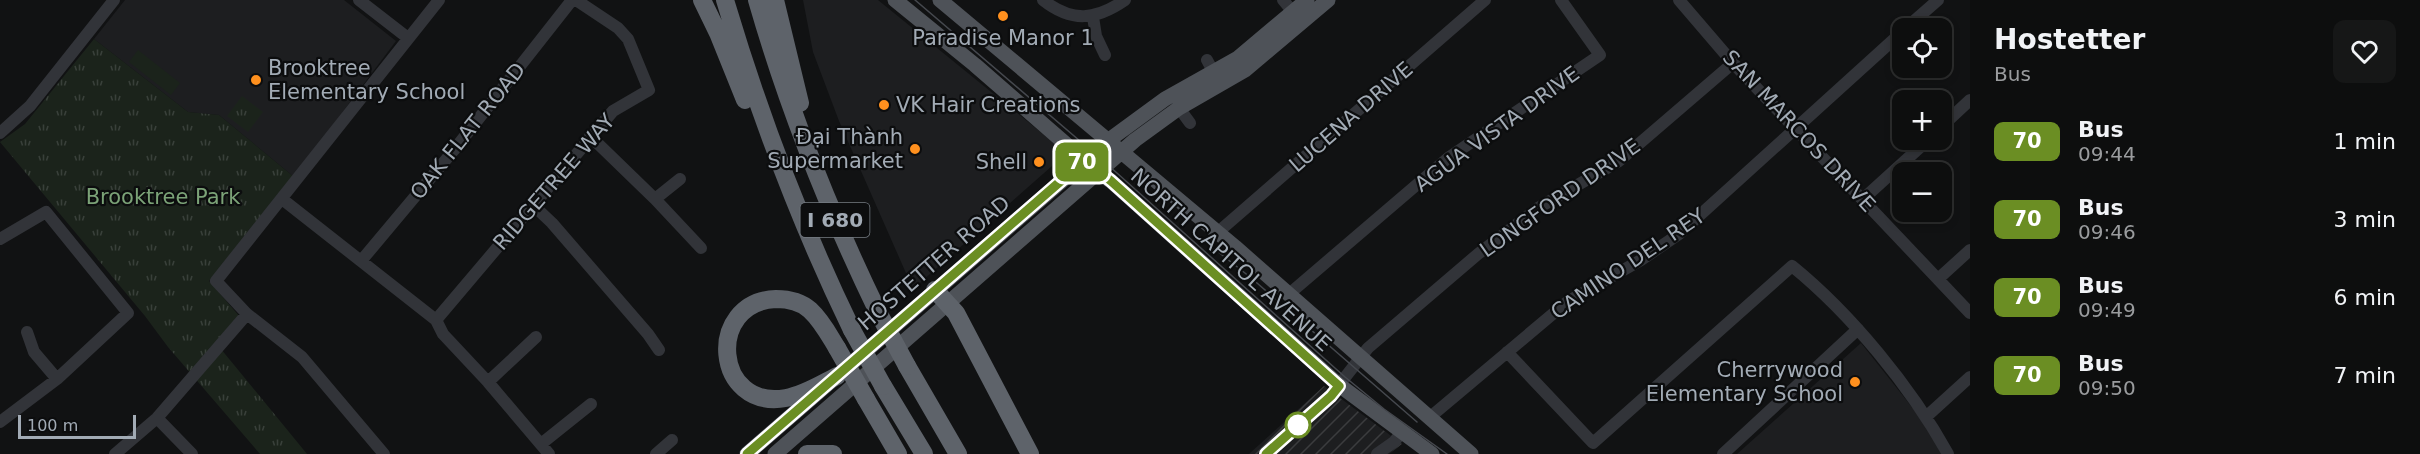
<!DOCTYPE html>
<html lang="en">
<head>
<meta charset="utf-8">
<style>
  :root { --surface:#0d0e0e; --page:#161717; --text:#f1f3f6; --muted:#9a9c9e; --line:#2d2e2e }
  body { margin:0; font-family:"DejaVu Sans",sans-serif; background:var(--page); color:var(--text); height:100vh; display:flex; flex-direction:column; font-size:22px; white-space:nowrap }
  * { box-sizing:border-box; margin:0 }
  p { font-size:20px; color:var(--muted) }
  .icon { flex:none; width:33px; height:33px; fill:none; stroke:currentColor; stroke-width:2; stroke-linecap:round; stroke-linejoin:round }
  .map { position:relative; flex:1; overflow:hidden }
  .sheet { display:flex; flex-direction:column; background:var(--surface); width:450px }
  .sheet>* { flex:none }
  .badge { padding:0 12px; border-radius:9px; font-size:21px; line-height:39px }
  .fabs { position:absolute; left:1892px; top:18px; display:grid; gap:12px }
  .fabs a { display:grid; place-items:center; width:60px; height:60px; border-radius:12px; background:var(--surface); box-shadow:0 3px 9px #0003,0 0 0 2px var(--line); font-size:30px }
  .scale { position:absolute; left:18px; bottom:15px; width:118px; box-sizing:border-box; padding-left:6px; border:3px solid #a2abb5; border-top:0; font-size:16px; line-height:21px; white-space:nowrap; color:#a2abb5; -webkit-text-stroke:4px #0c0d0e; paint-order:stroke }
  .map>.badge { position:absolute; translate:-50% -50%; box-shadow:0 0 0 3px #fff }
  .round { display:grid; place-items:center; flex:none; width:63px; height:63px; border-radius:12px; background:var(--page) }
  .summary { display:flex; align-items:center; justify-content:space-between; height:102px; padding:0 24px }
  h1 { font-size:28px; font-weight:800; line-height:45px }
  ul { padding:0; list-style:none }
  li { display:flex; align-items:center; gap:18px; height:78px; padding:0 24px }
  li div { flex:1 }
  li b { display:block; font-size:22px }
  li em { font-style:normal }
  li .badge { min-width:66px; font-weight:700; text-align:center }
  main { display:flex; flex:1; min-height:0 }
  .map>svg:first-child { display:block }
  .built { fill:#1d1e20 }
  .industrial { fill:url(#industrial-furrows) }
  .grass { fill:url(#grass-tufts) }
  .pitch { fill:#1b231b }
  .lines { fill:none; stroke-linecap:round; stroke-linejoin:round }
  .minor { stroke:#323439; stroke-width:12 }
  .major { stroke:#4e5258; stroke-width:15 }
  .highway { stroke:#5e636a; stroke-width:18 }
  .tram { stroke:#45484e; stroke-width:1.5 }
  .highway-bridge { stroke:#5e636a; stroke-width:18 }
  .line-casing { stroke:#fff; stroke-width:14 }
  .line { stroke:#6b8e23; stroke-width:9 }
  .poi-dot { fill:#ff901e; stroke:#0c0d0e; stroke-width:2 }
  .stop-dot { fill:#fff; stroke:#6b8e23; stroke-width:3 }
  .labels { text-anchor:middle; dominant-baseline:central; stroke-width:4.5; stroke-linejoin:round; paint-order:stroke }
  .shield { fill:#0c0d0e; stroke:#757c83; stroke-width:1.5 }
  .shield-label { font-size:20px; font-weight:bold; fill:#a2abb5 }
  .poi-label { font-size:21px; fill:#a2abb5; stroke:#0c0d0e; text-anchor:end }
  .street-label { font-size:21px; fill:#a2abb5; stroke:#0c0d0e }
  .park-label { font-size:21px; fill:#7ba277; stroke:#0c0d0e }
</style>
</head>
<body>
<main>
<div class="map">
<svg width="1970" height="454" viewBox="0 0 1970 454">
  <defs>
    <pattern id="industrial-furrows" width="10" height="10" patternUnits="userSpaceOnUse" patternTransform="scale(1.5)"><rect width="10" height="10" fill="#1d1e20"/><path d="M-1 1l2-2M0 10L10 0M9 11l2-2" fill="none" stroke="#3b3c3e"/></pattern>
    <pattern id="grass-tufts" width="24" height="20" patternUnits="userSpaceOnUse" patternTransform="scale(1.5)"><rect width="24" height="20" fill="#1b231b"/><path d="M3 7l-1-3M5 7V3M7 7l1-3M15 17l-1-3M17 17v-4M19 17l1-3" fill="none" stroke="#39403a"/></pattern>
  </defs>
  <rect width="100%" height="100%" fill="#111213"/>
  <!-- built -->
  <path class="built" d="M 125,0 L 344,0 L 396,41 L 294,177 L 219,115 L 188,112 L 94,39 Z
    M 803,0 L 878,0 L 1059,147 L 1052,166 L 913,289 L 839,121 L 813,52 Z
    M 1861,343 L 1923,421 L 1942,454 L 1737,454 Z"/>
  <!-- industrial -->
  <path class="industrial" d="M 1324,386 L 1402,444 L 1389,454 L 1249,454 Z"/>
  <!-- grass -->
  <path class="grass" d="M 94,39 L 188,112 L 219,115 L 294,177 L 209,281 L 240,317 L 216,343 L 307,454 L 260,454 L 168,347 L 145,316 L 0,142 L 25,124 Z
    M 242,96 L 263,112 L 248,132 L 227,116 Z"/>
  <!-- pitch -->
  <path class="pitch" d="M 138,50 L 180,83 L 171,95 L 129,62 Z"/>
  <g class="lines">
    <!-- minor -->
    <path class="minor" d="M 359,0 L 408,38
      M 1043,0 C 1072,23 1096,20 1125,0
      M 1283,0 L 1298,18
      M 1679,0 L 1733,63 L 1970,313
      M 1093,17 L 1096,36 L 1105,55
      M 1906,28 L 1938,0
      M 1207,60 L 1214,73
      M 1179,108 L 1190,123
      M 1941,127 L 1970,100
      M 0,133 L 30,106 L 114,0
      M 590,136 L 655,199 L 701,248
      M 282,199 L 436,320 L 443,334 L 488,382 L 549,454
      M 655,199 L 680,179
      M 1863,199 L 1928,140
      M 533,205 L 552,223 L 648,334 L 659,350
      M 1217,233 L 1485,0
      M 0,239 L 46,212 L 128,313 L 57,379 L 0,422
      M 361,261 L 454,150 L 572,0
      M 1938,279 L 1970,250
      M 1289,294 L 1448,158 L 1600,55 L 1561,0
      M 436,320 L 613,111 L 649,90 L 628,39 L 618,28 L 576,0
      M 27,332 L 34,352 L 57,379
      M 1507,352 L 1593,443 L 1792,266 C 1851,314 1911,387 1948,454
      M 488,382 L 536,337
      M 1339,385 L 1368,348 L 1478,254 L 1538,208 L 1619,161 L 1733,63
      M 1927,416 L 1970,377
      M 157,418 L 192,454
      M 1429,418 L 1567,302 L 1641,260 L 1679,234 L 1902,32
      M 541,444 L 591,404
      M 115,454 L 157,418 L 247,314
      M 384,454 L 302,357 L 247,314 L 216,281 L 439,0
      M 656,454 L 672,440
      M 1377,454 L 1394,442 L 1401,433
      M 1723,454 L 1858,329"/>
    <!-- major -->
    <path class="major" d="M 895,0 L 975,65 L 1098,172 L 1111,181 L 1339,385 L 1432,454
      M 940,0 L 1235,247 L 1471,454
      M 747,454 L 1109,140 L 1165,99 L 1238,58 L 1307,0
      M 775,454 L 1135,140 L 1179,108 L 1245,70 L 1328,0"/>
    <!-- highway -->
    <path class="highway" d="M 702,0 L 718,33 L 745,100
      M 725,0 C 759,114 800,223 852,330
      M 757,0 C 788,108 829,211 878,312
      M 775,0 L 800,103
      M 935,290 L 956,313 L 1030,454
      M 837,348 C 829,335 822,321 810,310 C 801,302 788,299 776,299 C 705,302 714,411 786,398 C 804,395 821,384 837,376
      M 907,366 L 958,454
      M 883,386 L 924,454
      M 866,399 L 898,454
      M 807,454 L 833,454"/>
    <!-- tram -->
    <path class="tram" d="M 915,0 L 1108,165 L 1345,377 L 1384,409 L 1447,454
      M 1207,243 L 1250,277 L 1417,422"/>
    <!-- highway-bridge -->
    <path class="highway-bridge" d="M 878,312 L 907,366
      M 852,330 L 883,386
      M 837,348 L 866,399"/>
  </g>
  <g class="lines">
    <defs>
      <path id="line" d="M 747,454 L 1085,160 L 1111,181 L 1339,386 L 1331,396 L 1266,454"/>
    </defs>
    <!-- line casing -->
    <use href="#line" class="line-casing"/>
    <!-- line -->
    <use href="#line" class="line"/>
  </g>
  <!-- markers -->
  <g class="poi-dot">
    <circle cx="1003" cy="16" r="6"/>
    <circle cx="256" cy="80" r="6"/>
    <circle cx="884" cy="105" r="6"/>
    <circle cx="915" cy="149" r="6"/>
    <circle cx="1039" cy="162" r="6"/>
    <circle cx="1855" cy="382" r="6"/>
  </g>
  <circle class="stop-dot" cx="1298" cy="425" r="12"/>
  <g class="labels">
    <!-- shield labels -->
    <rect class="shield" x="800.5" y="203" width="69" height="34" rx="4.5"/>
    <g class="shield-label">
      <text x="835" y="220">I 680</text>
    </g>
    <!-- poi labels -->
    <g class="poi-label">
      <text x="1003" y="38" text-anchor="middle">Paradise Manor 1</text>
      <text x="268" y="68" text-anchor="start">Brooktree<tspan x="268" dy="24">Elementary School</tspan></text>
      <text x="896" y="105" text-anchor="start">VK Hair Creations</text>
      <text x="903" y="137">Đại Thành<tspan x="903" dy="24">Supermarket</tspan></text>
      <text x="1027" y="162">Shell</text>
      <text x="1843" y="370">Cherrywood<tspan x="1843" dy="24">Elementary School</tspan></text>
    </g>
    <!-- street labels -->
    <g class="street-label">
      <text transform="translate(1351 117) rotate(-41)">LUCENA DRIVE</text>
      <text transform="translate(1497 129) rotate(-36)">AGUA VISTA DRIVE</text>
      <text transform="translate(468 131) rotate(-51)">OAK FLAT ROAD</text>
      <text transform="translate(1799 131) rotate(47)">SAN MARCOS DRIVE</text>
      <text transform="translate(554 182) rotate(-49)">RIDGETREE WAY</text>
      <text transform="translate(1560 198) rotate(-35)">LONGFORD DRIVE</text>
      <text transform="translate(1231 260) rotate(42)">NORTH CAPITOL AVENUE</text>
      <text transform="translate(934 263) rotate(-41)">HOSTETTER ROAD</text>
      <text transform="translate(1628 264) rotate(-34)">CAMINO DEL REY</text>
    </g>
    <!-- park labels -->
    <g class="park-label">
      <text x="163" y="197">Brooktree Park</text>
    </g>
  </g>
</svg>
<div class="fabs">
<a><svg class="icon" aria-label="locate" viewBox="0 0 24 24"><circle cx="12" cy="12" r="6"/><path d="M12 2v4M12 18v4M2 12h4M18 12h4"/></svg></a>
<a>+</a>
<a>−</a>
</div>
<div class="scale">100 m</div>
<b class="badge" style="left:1082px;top:162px;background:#6b8e23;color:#fff">70</b>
</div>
<section class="sheet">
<div class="summary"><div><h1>Hostetter</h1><p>Bus</p></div><a class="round"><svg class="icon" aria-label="heart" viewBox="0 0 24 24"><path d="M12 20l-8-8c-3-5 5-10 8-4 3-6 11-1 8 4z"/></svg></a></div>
<ul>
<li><span class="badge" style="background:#6b8e23;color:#fff">70</span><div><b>Bus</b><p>09:44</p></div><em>1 min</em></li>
<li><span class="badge" style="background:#6b8e23;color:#fff">70</span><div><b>Bus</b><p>09:46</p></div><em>3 min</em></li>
<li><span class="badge" style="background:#6b8e23;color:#fff">70</span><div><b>Bus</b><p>09:49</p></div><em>6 min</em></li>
<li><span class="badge" style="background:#6b8e23;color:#fff">70</span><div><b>Bus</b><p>09:50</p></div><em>7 min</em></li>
</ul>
</section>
</main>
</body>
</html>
